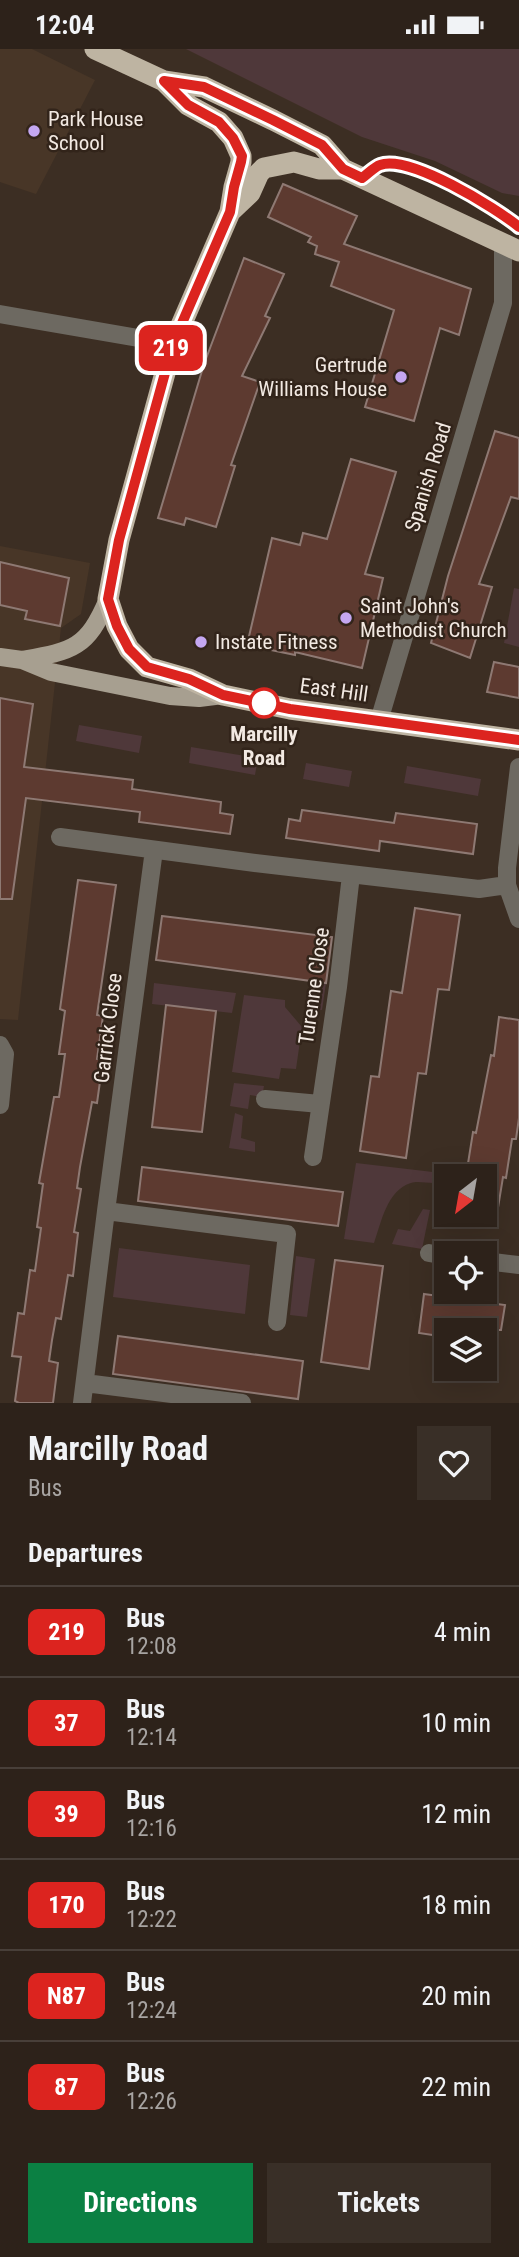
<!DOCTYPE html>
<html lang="en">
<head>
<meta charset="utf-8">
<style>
  :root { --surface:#2d221a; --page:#392f27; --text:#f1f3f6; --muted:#a7a4a2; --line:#483f39; --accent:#0b8043 }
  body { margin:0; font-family:"Roboto Condensed",sans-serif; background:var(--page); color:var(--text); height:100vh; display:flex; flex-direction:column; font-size:26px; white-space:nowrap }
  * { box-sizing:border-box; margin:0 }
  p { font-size:23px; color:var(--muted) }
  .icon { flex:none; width:38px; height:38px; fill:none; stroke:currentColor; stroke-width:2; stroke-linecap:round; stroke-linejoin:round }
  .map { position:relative; height:1354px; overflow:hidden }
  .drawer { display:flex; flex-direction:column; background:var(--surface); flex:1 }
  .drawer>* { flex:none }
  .badge { padding:0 14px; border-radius:10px; font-size:24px; line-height:46px }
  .needle { width:46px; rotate:211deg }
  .fabs { position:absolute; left:434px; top:1115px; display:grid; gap:14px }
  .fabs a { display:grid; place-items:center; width:63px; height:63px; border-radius:0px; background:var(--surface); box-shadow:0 7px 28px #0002,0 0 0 2px var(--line); font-size:35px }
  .map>.badge { position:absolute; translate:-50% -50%; box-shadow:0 0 0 4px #fff }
  h2 { padding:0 28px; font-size:26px; line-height:63px }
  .round { display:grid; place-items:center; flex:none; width:74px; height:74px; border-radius:0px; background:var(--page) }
  .overview { display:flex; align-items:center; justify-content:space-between; height:119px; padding:0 28px }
  h1 { font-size:33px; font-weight:700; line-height:52px }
  .cta { display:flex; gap:14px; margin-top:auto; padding:14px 28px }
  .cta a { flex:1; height:80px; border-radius:0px; background:var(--accent); color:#fff; font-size:28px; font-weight:700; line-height:80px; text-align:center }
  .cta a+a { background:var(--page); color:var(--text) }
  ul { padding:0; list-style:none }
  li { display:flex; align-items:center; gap:21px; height:91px; padding:0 28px; border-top:2px solid var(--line) }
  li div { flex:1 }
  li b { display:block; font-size:26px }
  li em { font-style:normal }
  li .badge { min-width:77px; font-weight:700; text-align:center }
  .status { display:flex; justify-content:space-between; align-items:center; height:49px; padding:0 35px; background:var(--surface); direction:ltr }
  .status svg { height:19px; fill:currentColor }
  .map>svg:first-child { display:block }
  .built { fill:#483627 }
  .green { fill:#4f383a }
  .building { fill:#5d3a30; stroke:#8e7973; stroke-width:2 }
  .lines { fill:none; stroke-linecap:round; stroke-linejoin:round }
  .street { stroke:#6d6961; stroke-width:18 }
  .primary { stroke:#a79f90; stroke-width:18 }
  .highway { stroke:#beb4a2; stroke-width:21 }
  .line-casing { stroke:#fff; stroke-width:16 }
  .line { stroke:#dc241f; stroke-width:10 }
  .poi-dot { fill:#c4a7f1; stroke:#32241a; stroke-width:2.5 }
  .stop-dot { fill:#fff; stroke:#dc241f; stroke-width:3.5 }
  .labels { text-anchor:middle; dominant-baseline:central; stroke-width:5; stroke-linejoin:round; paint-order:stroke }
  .poi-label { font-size:21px; fill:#f2e9e2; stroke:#32241a; text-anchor:start }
  .street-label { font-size:21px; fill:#f2e9e2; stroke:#32241a }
  .stop-label { font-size:21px; font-weight:bold; fill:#f2e9e2; stroke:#32241a }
</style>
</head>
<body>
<div class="status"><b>12:04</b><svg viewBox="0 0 49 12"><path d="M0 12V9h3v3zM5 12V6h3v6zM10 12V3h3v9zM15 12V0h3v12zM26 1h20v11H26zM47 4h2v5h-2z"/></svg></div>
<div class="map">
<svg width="519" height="1354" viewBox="0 0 519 1354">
  <rect width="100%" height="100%" fill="#3c2e23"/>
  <!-- built -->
  <path class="built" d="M 0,0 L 32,0 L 95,31 L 36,145 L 0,133 Z
    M 0,497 L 90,514 L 81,565 L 61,579 L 18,971 L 0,970 Z"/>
  <!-- green -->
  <path class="green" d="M 186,0 L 519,0 L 519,147 L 502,144 L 435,112 L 362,88 Z
    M 514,539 L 519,540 L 519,598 L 504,594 Z
    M 79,676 L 142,687 L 139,704 L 76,692 Z
    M 191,698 L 258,709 L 255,726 L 189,714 Z
    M 306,714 L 352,722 L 349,738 L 303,730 Z
    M 407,717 L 481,730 L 478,747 L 404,734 Z
    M 313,932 L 326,934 L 322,961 L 309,959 Z
    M 154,934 L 236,944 L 232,964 L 152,955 Z
    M 244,946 L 285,951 L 285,958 L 302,978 L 296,1020 L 281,1019 L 279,1030 L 232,1023 Z
    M 234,1034 L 264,1037 L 262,1048 L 250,1046 L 248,1060 L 230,1057 Z
    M 235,1064 L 243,1067 L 241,1089 L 255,1093 L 255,1103 L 229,1099 Z
    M 356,1114 L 433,1123 L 433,1134 C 426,1134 417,1132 411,1134 C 387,1141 381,1174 374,1194 L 344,1190 Z
    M 423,1160 L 430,1161 L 422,1200 L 392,1195 L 398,1180 L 410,1182 Z
    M 119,1199 L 250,1216 L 245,1265 L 113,1248 Z
    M 296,1207 L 315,1210 L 307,1268 L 290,1266 Z"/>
  <!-- building -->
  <path class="building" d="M 283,135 L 357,167 L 344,195 L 471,240 L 459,286 L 440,279 L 414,372 L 365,358 L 394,261 L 331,237 L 339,213 L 315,205 L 317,197 L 308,193 L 311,188 L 268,168 Z
    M 244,209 L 284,225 L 265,267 L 270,269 L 242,327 L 260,333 L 231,416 L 235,417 L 216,478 L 186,469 L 184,476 L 158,469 L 204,315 Z
    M 495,382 L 519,389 L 519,450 L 511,448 L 479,535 L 492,538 L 470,609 L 431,594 L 448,527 Z
    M 351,410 L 396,423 L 365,525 L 383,529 L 362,619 L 295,603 L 295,606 L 247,596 L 272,489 L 300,496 L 303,484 L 327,490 Z
    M 0,513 L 69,529 L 60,577 L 25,570 L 27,562 L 0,556 Z
    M 494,613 L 519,618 L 519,649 L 487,643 Z
    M 0,649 L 33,655 L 24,718 L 133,731 L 132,740 L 221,753 L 220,764 L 233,766 L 230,785 L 139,773 L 140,763 L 26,749 L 12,850 L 0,850 Z
    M 302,761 L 394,774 L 396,764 L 477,775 L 473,805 L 380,792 L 379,802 L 286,789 L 289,770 L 300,772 Z
    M 78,831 L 116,836 L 97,966 L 103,967 L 97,1010 L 103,1011 L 97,1054 L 92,1053 L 80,1118 L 77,1139 L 81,1140 L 74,1183 L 78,1184 L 73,1227 L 68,1226 L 61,1270 L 56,1269 L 52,1291 L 49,1312 L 58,1314 L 53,1354 L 19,1354 L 15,1352 L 21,1308 L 12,1307 L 18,1264 L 24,1265 L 30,1221 L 35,1222 L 41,1179 L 37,1178 L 43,1135 L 39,1134 L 54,1048 L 59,1048 L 62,1027 L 65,1005 L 59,1005 L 65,962 L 60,960 Z
    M 415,859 L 460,866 L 449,941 L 438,940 L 426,1025 L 418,1024 L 406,1109 L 360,1102 L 371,1027 L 379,1028 L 391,942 L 402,944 Z
    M 162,867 L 332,888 L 326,934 L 156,911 Z
    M 166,956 L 216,962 L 202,1083 L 152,1078 Z
    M 499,968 L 519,971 L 519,1069 L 516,1090 L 512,1090 L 506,1129 L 503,1128 L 496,1171 L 485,1170 L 485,1127 L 466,1127 L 473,1083 L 476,1084 L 491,1006 L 494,1007 Z
    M 142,1118 L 343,1143 L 338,1177 L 138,1152 Z
    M 335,1211 L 383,1217 L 369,1320 L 321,1313 Z
    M 424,1245 L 505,1256 L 501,1281 L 446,1281 L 446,1288 L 419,1284 Z
    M 118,1287 L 303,1312 L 298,1350 L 113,1325 Z"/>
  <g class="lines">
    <!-- street -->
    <path class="street" d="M 0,265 L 173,295
      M 379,672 L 503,254 L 503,194
      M 519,718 L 507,819 L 507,836 L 519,870
      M 60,788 L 255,814 L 479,840 L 507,836
      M 0,996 L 5,1005 L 0,1056
      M 265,1050 L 320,1055
      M 313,1108 L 338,938 L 351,826
      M 106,1162 L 154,801
      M 429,1204 L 446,1207
      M 485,1212 L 519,1216
      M 85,1334 L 242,1354
      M 82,1354 L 106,1162 L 287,1185 L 277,1273"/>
    <!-- primary -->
    <path class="primary" d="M 0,608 L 22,611 L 51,623 L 170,647 L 199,649 L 223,646
      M 22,611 C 72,602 87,600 108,550"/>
    <!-- highway -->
    <path class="highway" d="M 95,0 L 164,32 L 204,38 L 273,71 L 322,96 L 343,120 L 519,202
      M 164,32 L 188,56 L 219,73 L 233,89 L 241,107 L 241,113 L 234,138 L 230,163 L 173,295 L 119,491 L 108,550 L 117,577 L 129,600 L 147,618 L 189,630 L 223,646 L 290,660 L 519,691
      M 230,163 L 250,144 L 259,124 L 264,119 L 294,113 L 319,120 L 343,120"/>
  </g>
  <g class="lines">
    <defs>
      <path id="line" d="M 519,178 C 496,159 409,105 380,116 C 374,118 368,125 362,129 L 343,120 L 322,96 L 273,71 L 204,38 L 164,32 L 188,56 L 219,73 L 233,89 L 242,107 L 241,113 L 234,138 L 230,163 L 173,295 L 119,491 L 108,550 L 117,577 L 129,600 L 147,618 L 189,630 L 223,646 L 290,660 L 519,691"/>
    </defs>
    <!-- line casing -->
    <use href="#line" class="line-casing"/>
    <!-- line -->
    <use href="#line" class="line"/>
  </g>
  <!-- markers -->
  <g class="poi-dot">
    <circle cx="34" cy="82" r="7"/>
    <circle cx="401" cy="328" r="7"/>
    <circle cx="346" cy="569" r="7"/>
    <circle cx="201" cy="593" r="7"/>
  </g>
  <circle class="stop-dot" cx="264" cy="654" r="14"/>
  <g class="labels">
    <!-- poi labels -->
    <g class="poi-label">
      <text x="48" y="70">Park House<tspan x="48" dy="24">School</tspan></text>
      <text x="387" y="316" text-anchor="end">Gertrude<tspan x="387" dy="24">Williams House</tspan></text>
      <text x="360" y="557">Saint John's<tspan x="360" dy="24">Methodist Church</tspan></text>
      <text x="215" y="593">Instate Fitness</text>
    </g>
    <!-- street labels -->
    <g class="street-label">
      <text transform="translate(428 428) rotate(-73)">Spanish Road</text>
      <text transform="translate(334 641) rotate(8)">East Hill</text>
      <text transform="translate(314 937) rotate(-82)">Turenne Close</text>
      <text transform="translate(108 979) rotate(-83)">Garrick Close</text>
    </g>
    <!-- stop labels -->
    <g class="stop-label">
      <text x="264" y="685">Marcilly<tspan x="264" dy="24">Road</tspan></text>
    </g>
  </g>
</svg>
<div class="fabs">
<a><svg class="needle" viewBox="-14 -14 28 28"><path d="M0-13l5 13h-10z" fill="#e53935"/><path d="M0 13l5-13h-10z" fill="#a7a4a2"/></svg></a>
<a><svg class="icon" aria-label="locate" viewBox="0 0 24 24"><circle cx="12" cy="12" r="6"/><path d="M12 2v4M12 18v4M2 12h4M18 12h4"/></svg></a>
<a><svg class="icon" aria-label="layers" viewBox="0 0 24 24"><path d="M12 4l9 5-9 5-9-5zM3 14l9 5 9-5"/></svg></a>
</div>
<b class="badge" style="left:171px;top:299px;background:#dc241f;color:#fff">219</b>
</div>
<section class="drawer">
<div class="overview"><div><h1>Marcilly Road</h1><p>Bus</p></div><a class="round"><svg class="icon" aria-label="heart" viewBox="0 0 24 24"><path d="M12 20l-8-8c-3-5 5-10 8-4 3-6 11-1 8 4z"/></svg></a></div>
<h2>Departures</h2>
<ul>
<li><span class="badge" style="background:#dc241f;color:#fff">219</span><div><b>Bus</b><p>12:08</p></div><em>4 min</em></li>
<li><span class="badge" style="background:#dc241f;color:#fff">37</span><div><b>Bus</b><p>12:14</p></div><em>10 min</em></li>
<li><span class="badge" style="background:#dc241f;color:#fff">39</span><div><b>Bus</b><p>12:16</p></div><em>12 min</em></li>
<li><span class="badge" style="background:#dc241f;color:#fff">170</span><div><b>Bus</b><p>12:22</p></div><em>18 min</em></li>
<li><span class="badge" style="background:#dc241f;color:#fff">N87</span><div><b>Bus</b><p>12:24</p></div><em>20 min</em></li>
<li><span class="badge" style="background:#dc241f;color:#fff">87</span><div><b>Bus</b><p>12:26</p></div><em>22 min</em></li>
</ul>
<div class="cta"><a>Directions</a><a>Tickets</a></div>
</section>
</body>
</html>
